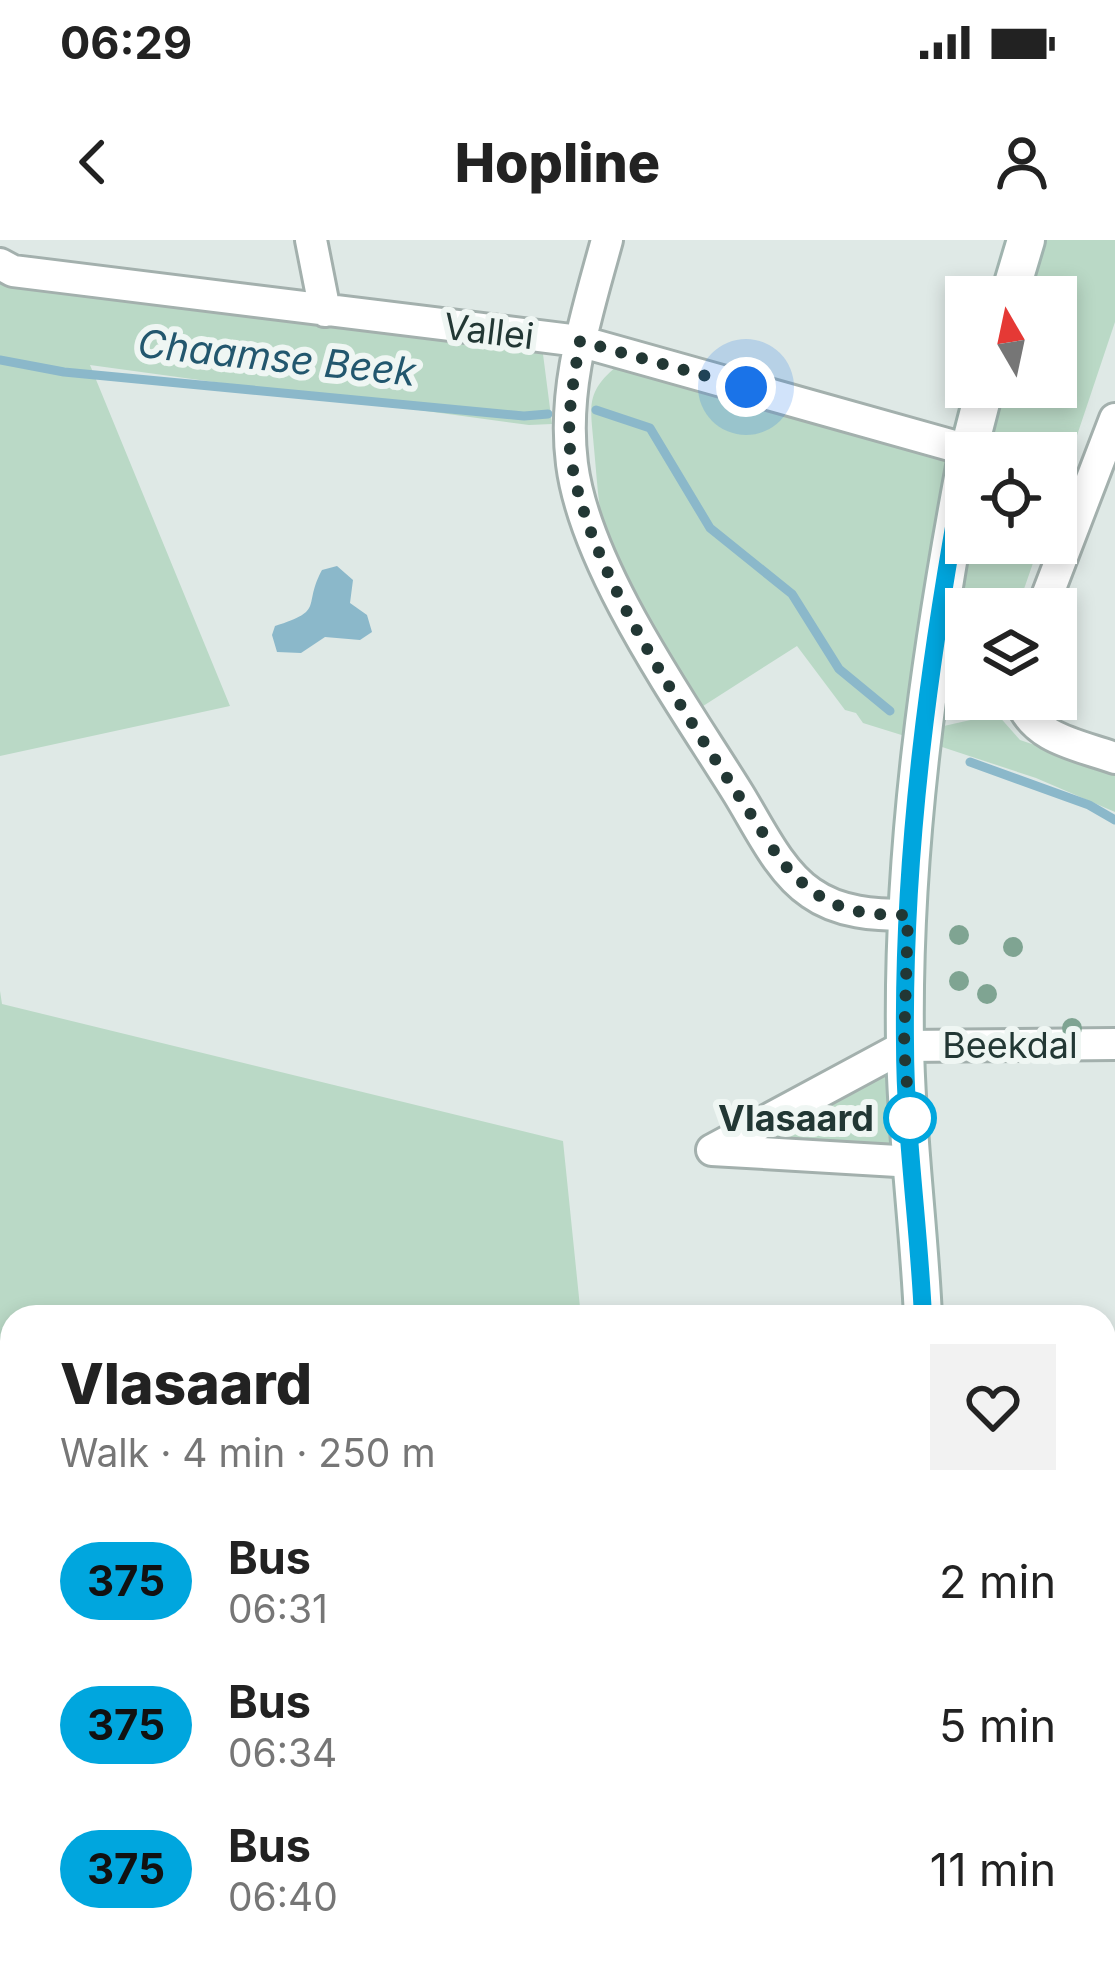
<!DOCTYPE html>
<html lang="en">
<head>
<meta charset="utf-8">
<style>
  :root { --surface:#fff; --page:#f2f2f2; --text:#222; --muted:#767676 }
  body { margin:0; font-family:Inter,sans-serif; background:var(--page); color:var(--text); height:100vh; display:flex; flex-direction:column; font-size:45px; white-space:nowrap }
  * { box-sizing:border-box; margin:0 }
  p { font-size:39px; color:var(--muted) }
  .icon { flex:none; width:66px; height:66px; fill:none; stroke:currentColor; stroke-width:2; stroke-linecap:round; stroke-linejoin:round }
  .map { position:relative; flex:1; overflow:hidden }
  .drawer { position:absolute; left:0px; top:1065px; width:1116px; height:663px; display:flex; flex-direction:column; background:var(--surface); border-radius:36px 36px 0 0; box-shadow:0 6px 18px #0003 }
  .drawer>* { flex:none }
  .badge { padding:0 24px; border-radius:39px; font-size:42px; line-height:78px }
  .needle { width:78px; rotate:351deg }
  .fabs { position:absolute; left:945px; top:36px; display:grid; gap:24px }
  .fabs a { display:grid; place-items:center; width:132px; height:132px; border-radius:0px; background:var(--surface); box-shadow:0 6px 18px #0003; font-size:60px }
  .you { position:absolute; width:60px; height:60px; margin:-30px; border:9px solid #fff; border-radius:50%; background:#1a73e8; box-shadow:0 0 0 18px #1a73e833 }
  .map>.badge { position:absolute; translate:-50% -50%; box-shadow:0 0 0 6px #fff }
  .round { display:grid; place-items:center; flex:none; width:126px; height:126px; border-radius:0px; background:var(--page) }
  .headline { display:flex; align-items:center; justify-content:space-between; height:204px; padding:0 60px }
  h1 { font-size:57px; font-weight:800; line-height:90px }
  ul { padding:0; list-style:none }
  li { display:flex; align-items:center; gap:36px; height:144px; padding:0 60px }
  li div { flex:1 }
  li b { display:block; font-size:45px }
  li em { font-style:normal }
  li .badge { min-width:132px; font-weight:700; text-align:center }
  .status { display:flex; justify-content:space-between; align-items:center; height:84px; padding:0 60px; background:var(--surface); direction:ltr }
  .status svg { height:33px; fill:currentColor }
  header { display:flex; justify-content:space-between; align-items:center; height:156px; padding:0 60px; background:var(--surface); font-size:54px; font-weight:800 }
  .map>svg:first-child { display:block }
  .green { fill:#bad9c6 }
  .water { fill:#8bb8ca }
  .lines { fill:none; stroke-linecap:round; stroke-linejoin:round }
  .stream { stroke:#8bb8ca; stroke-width:9 }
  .service-casing { stroke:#a3b0ad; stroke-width:21 }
  .minor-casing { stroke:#a3b0ad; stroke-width:36 }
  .secondary-casing { stroke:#a0b4af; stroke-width:42 }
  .service { stroke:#fff; stroke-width:15 }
  .minor { stroke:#fff; stroke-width:30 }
  .secondary { stroke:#fff; stroke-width:36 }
  .tree { fill:#7fa492 }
  .line-casing { stroke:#fff; stroke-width:27 }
  .line { stroke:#00a6de; stroke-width:18 }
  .walk { stroke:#223734; stroke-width:12; stroke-dasharray:0 21.6 }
  .stop-dot { fill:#fff; stroke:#00a6de; stroke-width:6 }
  .labels { text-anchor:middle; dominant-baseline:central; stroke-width:12; stroke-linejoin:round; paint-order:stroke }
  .street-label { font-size:36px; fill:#223734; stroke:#eff6f3 }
  .stop-label { font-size:36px; font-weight:bold; fill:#223734; stroke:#eff6f3; text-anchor:end }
  .water-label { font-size:39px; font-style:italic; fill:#22576e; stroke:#eff6f3 }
</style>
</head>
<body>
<div class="status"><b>06:29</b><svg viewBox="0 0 49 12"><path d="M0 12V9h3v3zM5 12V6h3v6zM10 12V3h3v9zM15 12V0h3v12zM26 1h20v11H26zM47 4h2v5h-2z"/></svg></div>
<header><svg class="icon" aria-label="back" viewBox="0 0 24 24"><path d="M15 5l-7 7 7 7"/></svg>Hopline<svg class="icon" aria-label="person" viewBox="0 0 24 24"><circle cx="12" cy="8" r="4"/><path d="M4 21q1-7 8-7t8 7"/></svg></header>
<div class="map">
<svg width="1115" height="1727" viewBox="0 0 1115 1727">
  <rect width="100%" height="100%" fill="#dfe9e6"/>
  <!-- green -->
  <path class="green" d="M 1038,0 L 1115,0 L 1115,82 L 1056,258 L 1056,213 L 983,213 L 998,147 L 1056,147 L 1056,57 L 1021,57 Z
    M 0,39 L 543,114 L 552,184 L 529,185 L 90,125 L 230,466 L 0,516 Z
    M 617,126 L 955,219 L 908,497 L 863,483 L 856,473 L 845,470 L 797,406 L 700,468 C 667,415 622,360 606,299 C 598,269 597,238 594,208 C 591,168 584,153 617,126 Z
    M 966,303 L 1040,303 L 1017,369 L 966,369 L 966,459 L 974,459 L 938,465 Z
    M 997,474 L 1020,500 L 1115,532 L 1115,572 L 1036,538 L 933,504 L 935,488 Z
    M 0,751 L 2,764 L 563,901 L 581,1077 L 12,1077 L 12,1294 L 0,1289 Z
    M 897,820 L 901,908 L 748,902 Z
    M 0,1373 L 12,1378 L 12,1675 L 0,1665 Z
    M 67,1716 L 555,1716 L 565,1727 L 82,1727 Z"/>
  <!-- water -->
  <path class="water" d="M 337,326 L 353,340 L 350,363 L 367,375 L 372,392 L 360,400 L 325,397 L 301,413 L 277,412 L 272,395 L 275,386 C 326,370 302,367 322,330 Z"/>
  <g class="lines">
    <!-- stream -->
    <path class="stream" d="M 0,120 L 64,132 L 524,176 L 548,174
      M 596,170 L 650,188 L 710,288 L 792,354 L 839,429 L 890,471
      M 970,522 L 1089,565 L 1115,580"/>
    <defs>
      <path id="service" d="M 1104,1280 L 1115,1293
        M 0,1300 L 12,1305"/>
      <path id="minor" d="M 311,0 L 325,71
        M 607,0 C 587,74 562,147 572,224 C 585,327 681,462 736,550 C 757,583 778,631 811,653 C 839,673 875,675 908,675
        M 0,24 L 13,31 L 579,101 L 968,210
        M 1042,369 L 1115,179
        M 1020,459 C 1033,499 1079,505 1115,518
        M 712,910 L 905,806 L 1115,804
        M 712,910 L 914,922
        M 1104,1512 L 1115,1513
        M 0,1710 L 23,1727"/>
      <path id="secondary" d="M 1009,57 L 1026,0
        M 968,213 L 985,147
        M 923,1077 C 919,986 906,894 905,803 C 902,607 930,413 966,221
        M 867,1727 L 873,1716"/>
    </defs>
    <!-- service casing -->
    <use href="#service" class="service-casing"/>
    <!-- minor casing -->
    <use href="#minor" class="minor-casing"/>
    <!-- secondary casing -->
    <use href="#secondary" class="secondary-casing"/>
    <!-- service -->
    <use href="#service" class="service"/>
    <!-- minor -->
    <use href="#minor" class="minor"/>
    <!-- secondary -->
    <use href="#secondary" class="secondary"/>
  </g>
  <!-- trees -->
  <g class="tree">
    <circle cx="959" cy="695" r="10"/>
    <circle cx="1013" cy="707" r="10"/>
    <circle cx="959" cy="741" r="10"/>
    <circle cx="987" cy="754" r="10"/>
    <circle cx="1072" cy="788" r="10"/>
  </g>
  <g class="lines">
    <defs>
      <path id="line" d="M 923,1077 C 919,986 905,894 905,803 C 903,607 930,413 966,221"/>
    </defs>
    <!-- line casing -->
    <use href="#line" class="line-casing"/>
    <!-- line -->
    <use href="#line" class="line"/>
    <!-- walk -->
    <path class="walk" d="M 746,147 L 580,101 C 573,144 564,187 573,230 C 598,357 711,509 780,620 C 821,666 846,675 908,675 L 904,806 L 910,883 L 910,878"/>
  </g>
  <!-- markers -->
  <circle class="stop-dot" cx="910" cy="878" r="24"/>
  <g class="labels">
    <!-- street labels -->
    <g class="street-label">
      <text transform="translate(489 91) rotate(7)">Vallei</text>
      <text x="1010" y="805">Beekdal</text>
    </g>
    <!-- stop labels -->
    <g class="stop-label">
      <text x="874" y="878">Vlasaard</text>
    </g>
    <!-- water labels -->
    <g class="water-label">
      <text transform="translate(277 117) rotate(6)">Chaamse Beek</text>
    </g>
  </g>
</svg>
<div class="fabs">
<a><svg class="needle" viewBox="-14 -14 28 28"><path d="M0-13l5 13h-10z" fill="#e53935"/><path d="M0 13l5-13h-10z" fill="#767676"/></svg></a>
<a><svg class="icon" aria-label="locate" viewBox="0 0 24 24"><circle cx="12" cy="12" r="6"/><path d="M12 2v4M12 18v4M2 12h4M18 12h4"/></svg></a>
<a><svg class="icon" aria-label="layers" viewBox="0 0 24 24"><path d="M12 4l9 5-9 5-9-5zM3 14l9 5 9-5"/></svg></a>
</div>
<div class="you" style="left:746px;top:147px"></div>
<section class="drawer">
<div class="headline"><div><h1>Vlasaard</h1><p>Walk · 4 min · 250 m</p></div><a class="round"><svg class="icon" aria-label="heart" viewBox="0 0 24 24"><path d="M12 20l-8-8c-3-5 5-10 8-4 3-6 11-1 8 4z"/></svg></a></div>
<ul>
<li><span class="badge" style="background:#00a6de;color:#111">375</span><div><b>Bus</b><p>06:31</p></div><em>2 min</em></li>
<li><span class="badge" style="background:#00a6de;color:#111">375</span><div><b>Bus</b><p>06:34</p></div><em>5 min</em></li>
<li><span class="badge" style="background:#00a6de;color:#111">375</span><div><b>Bus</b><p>06:40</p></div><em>11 min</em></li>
</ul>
</section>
</div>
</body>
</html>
